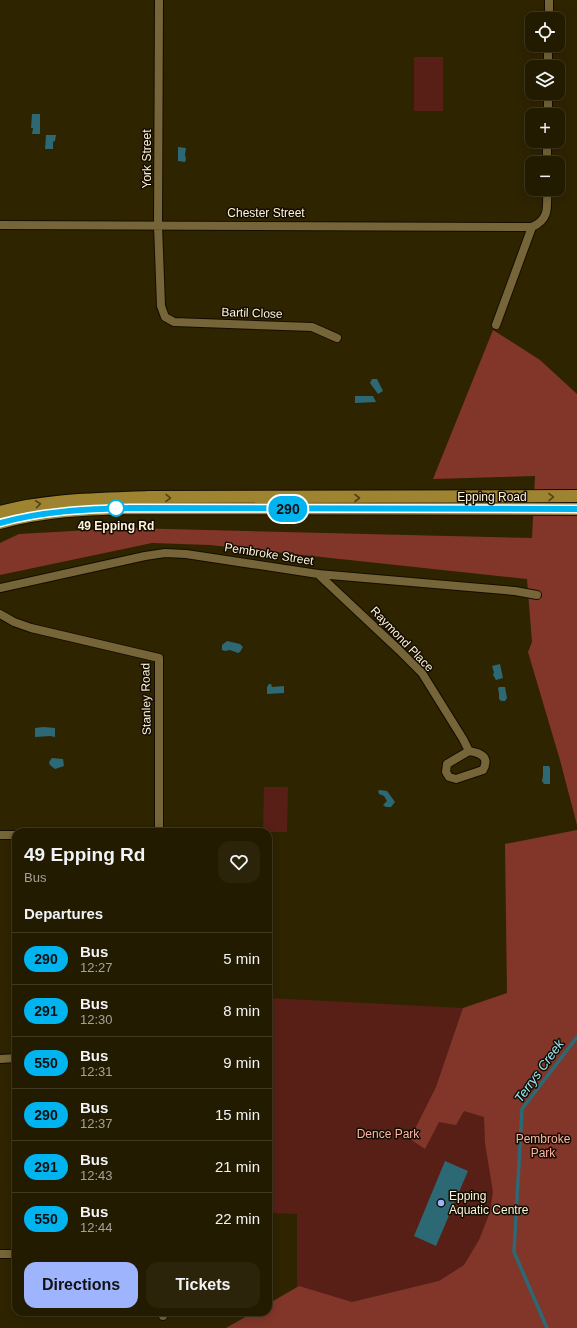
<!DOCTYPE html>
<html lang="en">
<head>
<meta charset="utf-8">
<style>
  :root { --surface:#231b00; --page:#2b240a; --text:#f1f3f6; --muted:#a3a199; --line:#403922; --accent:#9eb4fd }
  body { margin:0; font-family:Arial,sans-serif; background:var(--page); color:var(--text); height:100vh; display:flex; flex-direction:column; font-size:15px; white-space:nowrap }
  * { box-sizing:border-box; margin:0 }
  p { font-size:13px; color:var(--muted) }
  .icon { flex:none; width:22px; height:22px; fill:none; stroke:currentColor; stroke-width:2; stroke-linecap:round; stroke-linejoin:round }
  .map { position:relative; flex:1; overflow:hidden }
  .details { position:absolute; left:12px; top:828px; width:260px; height:488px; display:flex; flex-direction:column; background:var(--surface); border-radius:12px; box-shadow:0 2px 10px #0003,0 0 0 1px var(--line) }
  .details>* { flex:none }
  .badge { padding:0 8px; border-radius:13px; font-size:14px; line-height:26px }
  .tools { position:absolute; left:525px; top:12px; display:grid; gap:8px }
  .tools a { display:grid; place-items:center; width:40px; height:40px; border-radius:8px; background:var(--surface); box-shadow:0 2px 10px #0003,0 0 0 1px var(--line); font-size:20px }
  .map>.badge { position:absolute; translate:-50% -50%; box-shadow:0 0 0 2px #fff }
  h2 { padding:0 12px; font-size:15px; line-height:36px }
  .round { display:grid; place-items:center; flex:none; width:42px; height:42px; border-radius:12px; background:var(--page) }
  .summary { display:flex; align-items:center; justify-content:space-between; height:68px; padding:0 12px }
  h1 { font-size:19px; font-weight:700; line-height:30px }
  .button { display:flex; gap:8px; margin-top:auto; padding:8px 12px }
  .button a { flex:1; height:46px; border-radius:12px; background:var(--accent); color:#111; font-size:16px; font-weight:700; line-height:46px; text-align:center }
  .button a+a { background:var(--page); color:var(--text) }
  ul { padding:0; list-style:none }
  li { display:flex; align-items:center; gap:12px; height:52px; padding:0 12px; border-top:1px solid var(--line) }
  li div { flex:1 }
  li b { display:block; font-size:15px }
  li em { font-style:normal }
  li .badge { min-width:44px; font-weight:700; text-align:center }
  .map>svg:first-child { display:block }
  .green { fill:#581f16 }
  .forest { fill:#82362a }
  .water { fill:#2c6974 }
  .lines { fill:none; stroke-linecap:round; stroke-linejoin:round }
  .stream { stroke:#2c6974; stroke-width:3.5 }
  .minor-casing { stroke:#150d00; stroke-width:10 }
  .primary-casing { stroke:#150d00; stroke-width:14 }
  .minor { stroke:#756538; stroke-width:8 }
  .primary { stroke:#9e8430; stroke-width:12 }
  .oneway { stroke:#524316 }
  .line-casing { stroke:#fff; stroke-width:9 }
  .line { stroke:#00b5ef; stroke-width:6 }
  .stop-dot { fill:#fff; stroke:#00b5ef; stroke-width:2 }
  .poi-dot { fill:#9eb4fd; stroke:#140d00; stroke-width:1.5 }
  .labels { text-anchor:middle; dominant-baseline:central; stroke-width:3; stroke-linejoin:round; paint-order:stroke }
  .street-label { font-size:12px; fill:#fdf4dc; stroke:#140d00 }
  .stop-label { font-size:12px; font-weight:bold; fill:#fdf4dc; stroke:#140d00 }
  .park-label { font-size:12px; fill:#fbb6a9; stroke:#140d00 }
  .poi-label { font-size:12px; fill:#fdf4dc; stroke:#140d00; text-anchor:start }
  .water-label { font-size:13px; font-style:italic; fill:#9aecfc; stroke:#140d00 }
</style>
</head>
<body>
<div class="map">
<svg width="577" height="1328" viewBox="0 0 577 1328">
  <rect width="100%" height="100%" fill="#2f2400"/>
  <!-- green -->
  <path class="green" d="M 414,57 L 443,57 L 443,111 L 414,111 Z
    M 264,787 L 288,787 L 287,832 L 263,832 Z
    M 268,998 L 463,1008 L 577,1002 L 577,1328 L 297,1328 L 297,1214 L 268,1213 Z"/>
  <!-- forest -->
  <path class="forest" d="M 493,330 L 540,360 L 577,394 L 577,825 L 560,760 L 528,652 L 532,642 L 527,579 L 210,545 L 152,543 L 0,575 L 0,543 L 19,534 L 127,528 L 532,538 L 535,476 L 433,479 Z
    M 577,830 L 577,1328 L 226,1328 L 254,1312 L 268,1312 L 268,1304 L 299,1286 L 352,1302 L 439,1281 L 464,1265 L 479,1240 L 490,1212 L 493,1192 L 485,1143 L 484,1117 L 464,1111 L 456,1125 L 439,1122 L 425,1149 L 410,1139 L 436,1087 L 463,1008 L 507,993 L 505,844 Z"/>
  <!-- water -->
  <path class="water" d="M 32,114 L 40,114 L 40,134 L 32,134 L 33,128 L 31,128 Z
    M 46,135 L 56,135 L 55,141 L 53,142 L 53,149 L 45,149 Z
    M 178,147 L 186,148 L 185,155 L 186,159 L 185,162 L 178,161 Z
    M 372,379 L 377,379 L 383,391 L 378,394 L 370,383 Z
    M 373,396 L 376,402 L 355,403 L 355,396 Z
    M 227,641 L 240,644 L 243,647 L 240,652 L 238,653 L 230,650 L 225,651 L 222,650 L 222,645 Z
    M 500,664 L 503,678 L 496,680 L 493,675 L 494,672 L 492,666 Z
    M 269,684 L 271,684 L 272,687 L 284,686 L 284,693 L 267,694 L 267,687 Z
    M 499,687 L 505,687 L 507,698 L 505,701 L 501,701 L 499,699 L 499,693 L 498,689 Z
    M 43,727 L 55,728 L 55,737 L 50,736 L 35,737 L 35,728 Z
    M 52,758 L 63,759 L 64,766 L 55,769 L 50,765 L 49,762 Z
    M 543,766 L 549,766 L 550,768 L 550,784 L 544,784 L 542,781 L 543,776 Z
    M 380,790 L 387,791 L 395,802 L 391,807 L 386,807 L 383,805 L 387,801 L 384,796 L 379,794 L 378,791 Z
    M 445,1161 L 468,1171 L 436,1246 L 414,1236 Z"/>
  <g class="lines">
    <!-- stream -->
    <path class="stream" d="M 547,1328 L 514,1252 L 522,1109 L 577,1037"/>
    <defs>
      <path id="minor" d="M 159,0 L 158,225 L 161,306 L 165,317 L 174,322 L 312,327 L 337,338
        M 549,19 L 549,0
        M 548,67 L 548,45
        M 548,115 L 548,93
        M 547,163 L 547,141
        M 0,225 L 532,227
        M 496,325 L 532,227 C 550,219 547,207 547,189
        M 318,574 L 399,650 L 422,673 L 463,739 L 469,751
        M 0,588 L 145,556 L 165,553 L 186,554 L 318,574 L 515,591 L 537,595
        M 0,614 L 14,622 L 31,628 L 159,658 L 159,832
        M 469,751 C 481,753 490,757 483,770 L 456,779 L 449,777 L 446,772 L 447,764 Z
        M 0,835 L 16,835
        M 0,1059 L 16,1058
        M 0,1254 L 16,1254
        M 163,1312 L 163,1316"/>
      <path id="primary" d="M 0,512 C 48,499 99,499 149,497 L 577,496
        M 0,523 C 43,511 87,509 131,508 L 577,509"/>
    </defs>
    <!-- minor casing -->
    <use href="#minor" class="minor-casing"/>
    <!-- primary casing -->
    <use href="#primary" class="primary-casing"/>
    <!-- minor -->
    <use href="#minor" class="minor"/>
    <!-- primary -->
    <use href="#primary" class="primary"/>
  </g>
  <!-- one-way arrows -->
  <defs><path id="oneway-chevron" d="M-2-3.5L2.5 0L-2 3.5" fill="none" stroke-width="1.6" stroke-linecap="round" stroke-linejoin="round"/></defs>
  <g class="oneway">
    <use href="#oneway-chevron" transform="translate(551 497) rotate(-1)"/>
    <use href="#oneway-chevron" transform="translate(168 498) rotate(1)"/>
    <use href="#oneway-chevron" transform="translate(357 498)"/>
    <use href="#oneway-chevron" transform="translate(38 504) rotate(-8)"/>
  </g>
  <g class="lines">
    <defs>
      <path id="line" d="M 0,523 C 43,511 87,509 131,508 L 577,509"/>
    </defs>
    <!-- line casing -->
    <use href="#line" class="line-casing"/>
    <!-- line -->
    <use href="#line" class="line"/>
  </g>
  <!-- markers -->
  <circle class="stop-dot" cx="116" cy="508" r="8"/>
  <circle class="poi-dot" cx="441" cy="1203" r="4"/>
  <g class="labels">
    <!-- street labels -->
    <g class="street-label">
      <text transform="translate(147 159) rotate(-90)">York Street</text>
      <text x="266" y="213">Chester Street</text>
      <text transform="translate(252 313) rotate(2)">Bartil Close</text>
      <text x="492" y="497">Epping Road</text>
      <text transform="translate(269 554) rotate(9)">Pembroke Street</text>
      <text transform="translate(402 639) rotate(46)">Raymond Place</text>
      <text transform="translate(146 699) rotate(-91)">Stanley Road</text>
    </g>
    <!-- stop labels -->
    <g class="stop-label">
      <text x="116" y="526">49 Epping Rd</text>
    </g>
    <!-- park labels -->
    <g class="park-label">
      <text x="388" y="1134">Dence Park</text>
      <text x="543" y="1139">Pembroke<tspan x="543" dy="14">Park</tspan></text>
    </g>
    <!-- poi labels -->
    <g class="poi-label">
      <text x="449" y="1196">Epping<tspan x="449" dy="14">Aquatic Centre</tspan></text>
    </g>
    <!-- water labels -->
    <g class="water-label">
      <text transform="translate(539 1071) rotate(-54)">Terrys Creek</text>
    </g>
  </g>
</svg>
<div class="tools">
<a><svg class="icon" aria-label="locate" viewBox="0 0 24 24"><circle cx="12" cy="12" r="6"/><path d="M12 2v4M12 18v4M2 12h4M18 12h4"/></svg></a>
<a><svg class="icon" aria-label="layers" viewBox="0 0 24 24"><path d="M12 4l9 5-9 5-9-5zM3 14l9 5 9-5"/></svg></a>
<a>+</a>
<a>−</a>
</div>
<b class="badge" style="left:288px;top:509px;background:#00b5ef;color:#111">290</b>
<section class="details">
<div class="summary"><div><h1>49 Epping Rd</h1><p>Bus</p></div><a class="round"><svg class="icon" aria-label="heart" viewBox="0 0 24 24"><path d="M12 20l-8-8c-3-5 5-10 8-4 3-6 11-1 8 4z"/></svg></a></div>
<h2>Departures</h2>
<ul>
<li><span class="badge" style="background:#00b5ef;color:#111">290</span><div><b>Bus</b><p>12:27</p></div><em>5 min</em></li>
<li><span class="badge" style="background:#00b5ef;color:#111">291</span><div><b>Bus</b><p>12:30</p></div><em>8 min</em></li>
<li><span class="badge" style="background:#00b5ef;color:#111">550</span><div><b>Bus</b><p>12:31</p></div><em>9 min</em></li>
<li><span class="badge" style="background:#00b5ef;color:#111">290</span><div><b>Bus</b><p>12:37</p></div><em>15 min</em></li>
<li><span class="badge" style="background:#00b5ef;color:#111">291</span><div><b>Bus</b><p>12:43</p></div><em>21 min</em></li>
<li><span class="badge" style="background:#00b5ef;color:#111">550</span><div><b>Bus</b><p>12:44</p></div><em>22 min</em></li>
</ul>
<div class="button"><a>Directions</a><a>Tickets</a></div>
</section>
</div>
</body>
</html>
